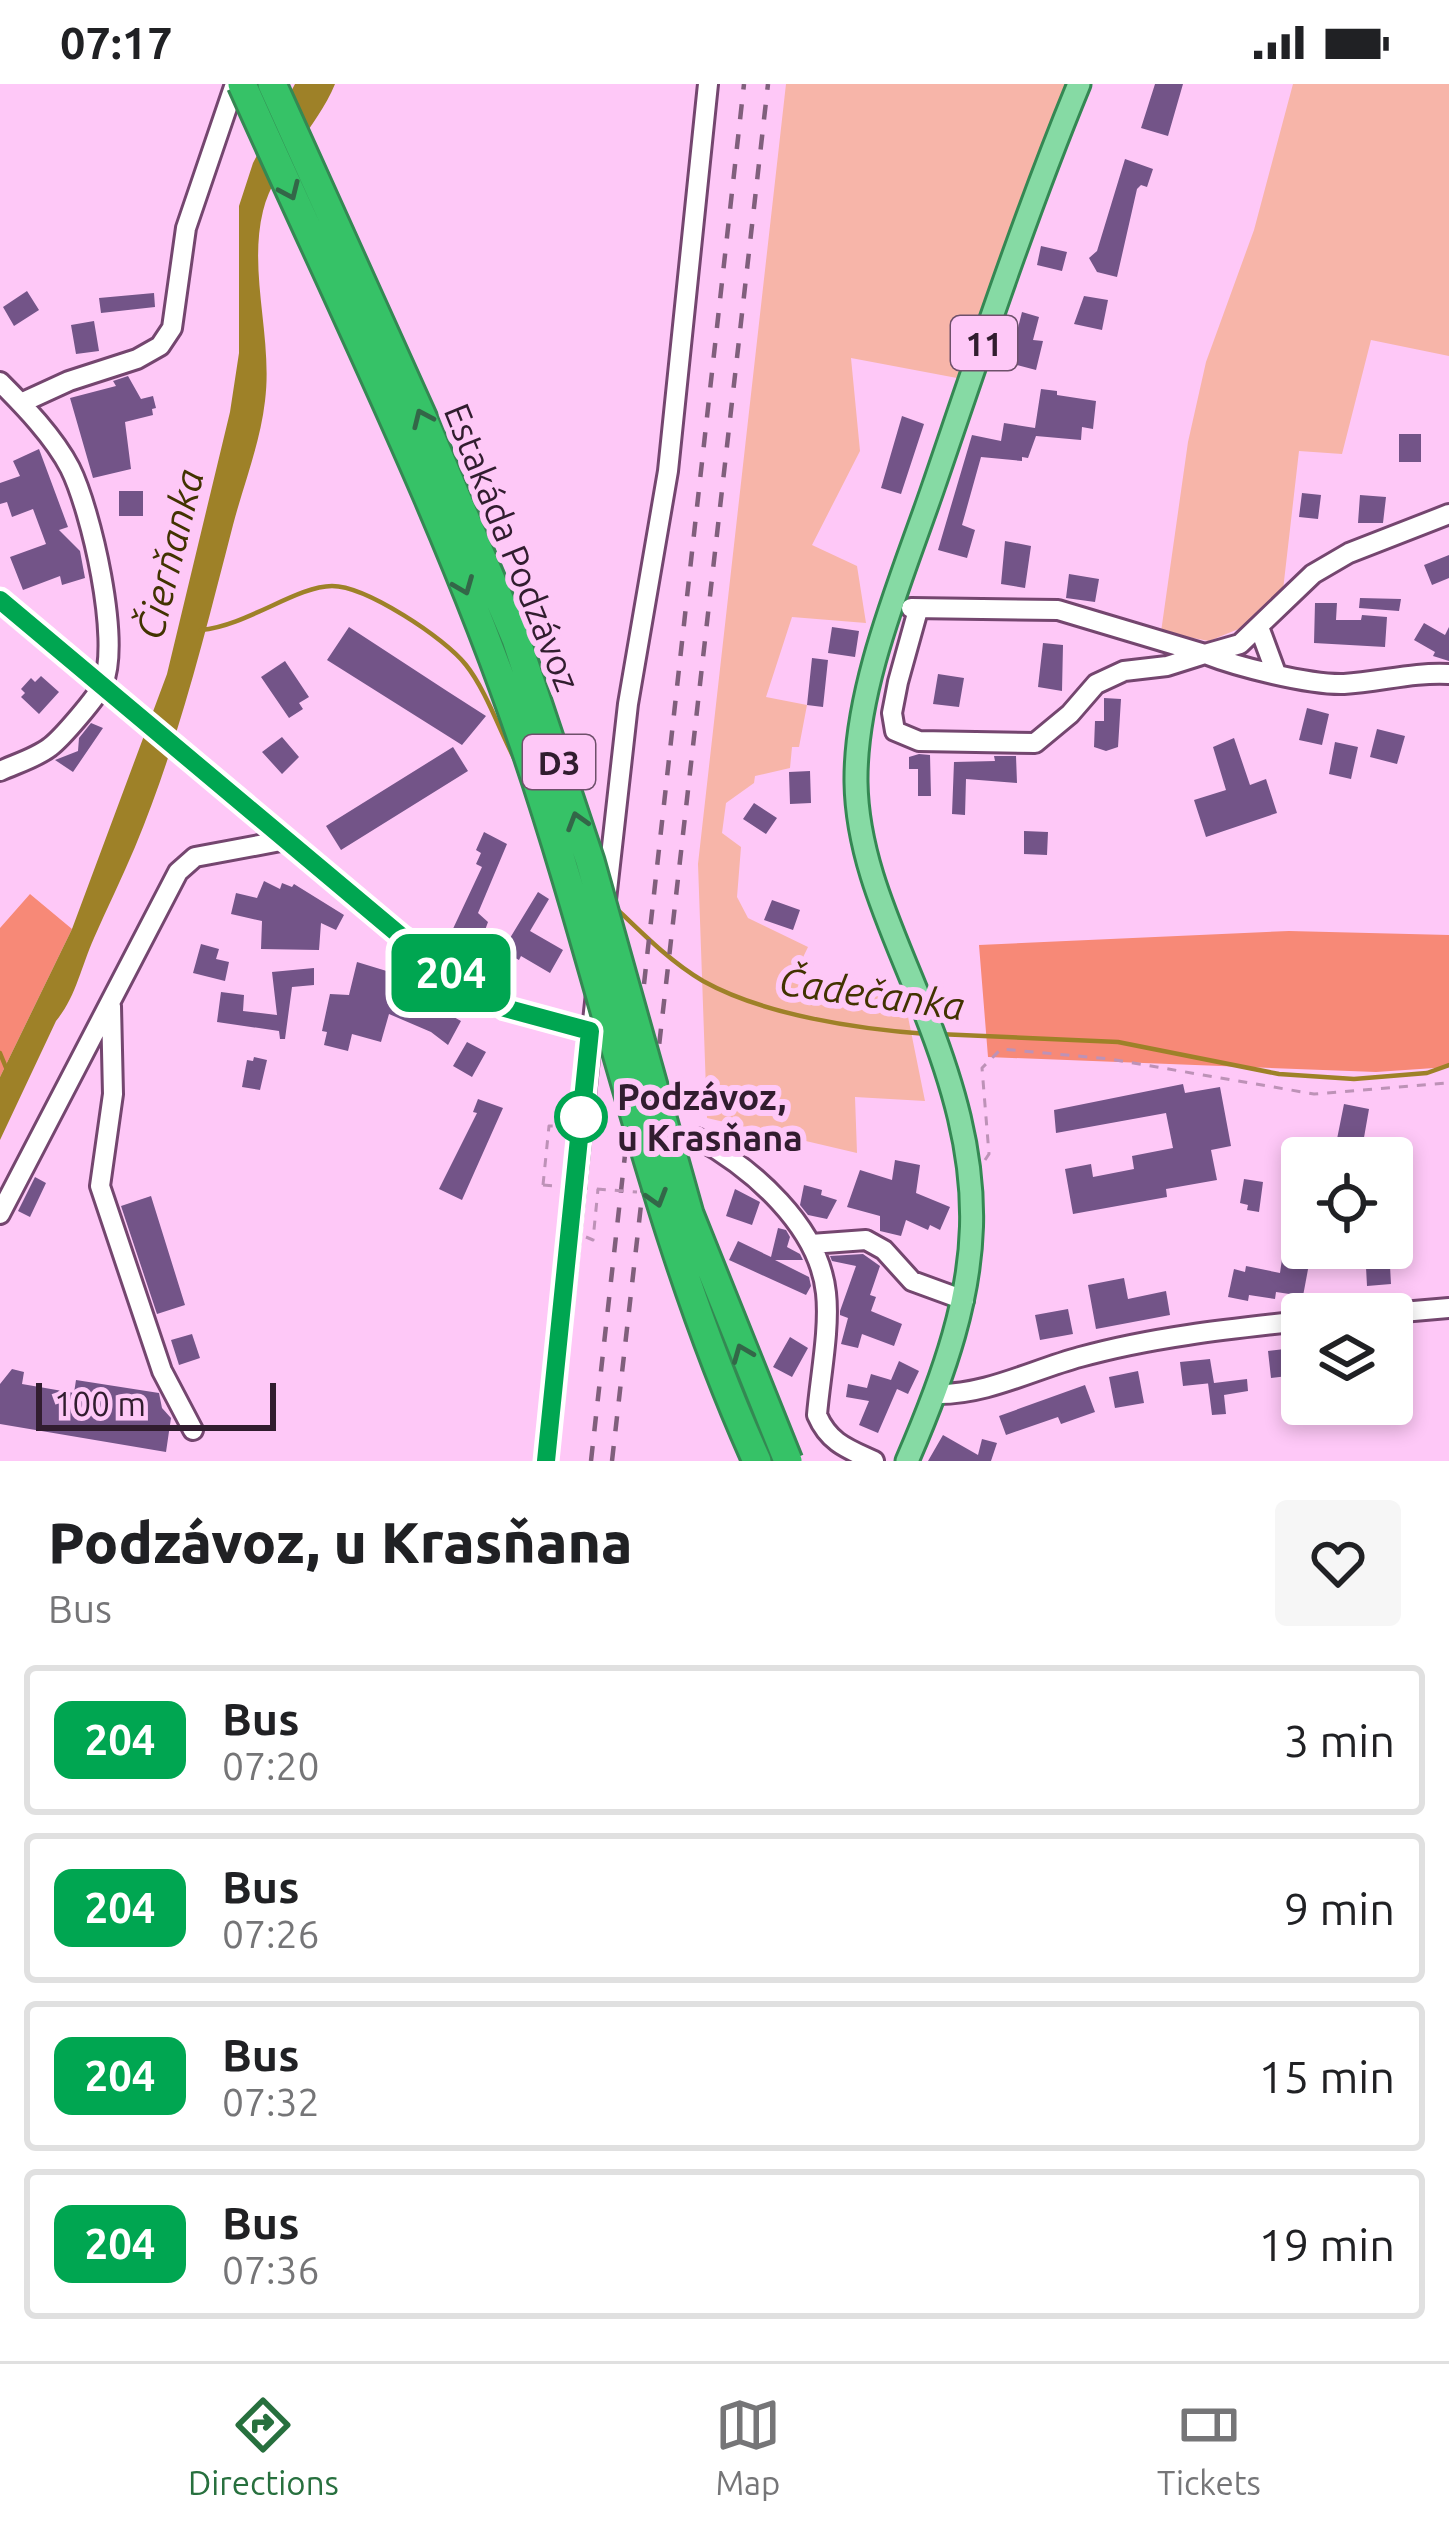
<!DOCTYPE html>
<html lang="en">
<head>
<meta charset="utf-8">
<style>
  :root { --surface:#fff; --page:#f6f6f6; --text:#202124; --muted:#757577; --line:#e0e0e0; --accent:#27703e }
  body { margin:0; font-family:Ubuntu,sans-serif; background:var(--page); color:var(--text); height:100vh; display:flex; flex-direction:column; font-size:45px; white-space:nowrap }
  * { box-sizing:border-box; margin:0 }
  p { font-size:39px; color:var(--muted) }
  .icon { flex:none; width:66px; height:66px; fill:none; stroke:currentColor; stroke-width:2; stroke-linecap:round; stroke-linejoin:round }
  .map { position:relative; height:1377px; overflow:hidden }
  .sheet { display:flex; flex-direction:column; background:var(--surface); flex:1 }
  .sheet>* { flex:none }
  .badge { padding:0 24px; border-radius:18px; font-size:42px; line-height:78px }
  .fabs { position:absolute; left:1281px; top:1053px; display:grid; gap:24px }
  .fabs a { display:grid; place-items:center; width:132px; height:132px; border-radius:12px; background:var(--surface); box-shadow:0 6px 18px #0003; font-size:60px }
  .scale { position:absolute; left:36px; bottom:30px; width:240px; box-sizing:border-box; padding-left:12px; border:6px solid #311d2f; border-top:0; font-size:33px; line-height:42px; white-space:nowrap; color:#311d2f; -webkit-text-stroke:9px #fec8f7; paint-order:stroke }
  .map>.badge { position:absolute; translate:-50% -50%; box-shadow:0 0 0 6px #fff }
  .round { display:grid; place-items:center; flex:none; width:126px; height:126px; border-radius:12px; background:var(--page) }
  .head { display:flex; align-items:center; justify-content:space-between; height:204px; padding:0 48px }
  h1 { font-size:57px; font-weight:800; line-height:90px }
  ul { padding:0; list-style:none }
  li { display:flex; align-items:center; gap:36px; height:150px; margin:0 24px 18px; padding:0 24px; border:6px solid var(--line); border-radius:12px }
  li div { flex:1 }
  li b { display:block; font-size:45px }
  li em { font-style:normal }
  li .badge { min-width:132px; font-weight:700; text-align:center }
  .status { display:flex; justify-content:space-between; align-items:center; height:84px; padding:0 60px; background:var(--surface); direction:ltr }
  .status svg { height:33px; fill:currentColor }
  .dock { display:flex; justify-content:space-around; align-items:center; height:168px; border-top:3px solid var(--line); background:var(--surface); font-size:33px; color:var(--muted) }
  .dock a { display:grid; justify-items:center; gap:6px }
  .dock .active { color:var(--accent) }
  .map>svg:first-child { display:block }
  .green { fill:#f7b5a9 }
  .forest { fill:#f78977 }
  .water { fill:#9e8128 }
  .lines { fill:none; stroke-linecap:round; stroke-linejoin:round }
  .stream { stroke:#9e8128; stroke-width:4.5 }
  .building { fill:#735488 }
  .minor-casing { stroke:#74466f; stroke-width:24 }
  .major-casing { stroke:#348853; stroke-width:27 }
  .path { stroke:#bd92b7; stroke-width:3; stroke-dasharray:9 9; stroke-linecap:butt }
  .minor { stroke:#fff; stroke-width:18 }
  .major { stroke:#86daa4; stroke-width:21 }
  .rail { stroke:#805f7c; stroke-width:4.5; stroke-dasharray:15 15; stroke-linecap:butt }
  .highway-bridge-casing { stroke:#348853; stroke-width:33; stroke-linecap:butt }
  .path-bridge { stroke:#bd92b7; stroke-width:3; stroke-dasharray:9 9; stroke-linecap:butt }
  .highway-bridge { stroke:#36c267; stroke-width:27 }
  .oneway { stroke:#336748 }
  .line-casing { stroke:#fff; stroke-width:27 }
  .line { stroke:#00a651; stroke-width:18 }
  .stop-dot { fill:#fff; stroke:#00a651; stroke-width:6 }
  .labels { text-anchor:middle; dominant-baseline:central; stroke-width:12; stroke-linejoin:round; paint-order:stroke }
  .shield { fill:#fec8f7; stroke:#6e506b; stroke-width:3 }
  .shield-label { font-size:33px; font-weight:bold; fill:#311d2f }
  .street-label { font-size:36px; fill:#311d2f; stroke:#fec8f7 }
  .stop-label { font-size:36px; font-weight:bold; fill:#311d2f; stroke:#fec8f7; text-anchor:start }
  .water-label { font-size:39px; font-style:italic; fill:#423300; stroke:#fec8f7 }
</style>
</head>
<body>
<div class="status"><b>07:17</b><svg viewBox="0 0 49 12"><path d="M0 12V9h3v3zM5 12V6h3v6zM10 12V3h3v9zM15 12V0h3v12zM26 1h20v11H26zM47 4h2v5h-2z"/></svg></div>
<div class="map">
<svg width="1449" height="1377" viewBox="0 0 1449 1377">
  <rect width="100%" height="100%" fill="#fec8f7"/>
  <!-- green -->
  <path class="green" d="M 786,0 L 1079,0 L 957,294 L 851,274 L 860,367 L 812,461 L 857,482 L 866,539 L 792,533 L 766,613 L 807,621 L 799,663 L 792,663 L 790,684 L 755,692 L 754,699 L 726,719 L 722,749 L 741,763 L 737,813 L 748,834 L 808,863 L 791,898 C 825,911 858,907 894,902 L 904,913 L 925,1017 L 855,1013 L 857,1069 L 707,1034 L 698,780 Z
    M 1293,0 L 1449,0 L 1449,272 L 1371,256 L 1342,370 L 1299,367 L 1283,506 L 1246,542 L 1209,557 L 1161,548 L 1188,358 L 1206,278 L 1254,146 Z"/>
  <!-- forest -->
  <path class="forest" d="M 30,810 L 72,845 L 0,993 L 0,844 Z
    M 1289,847 L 1449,851 L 1449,983 L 1376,988 L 988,973 L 979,861 Z"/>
  <!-- water -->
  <path class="water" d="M 295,0 L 335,0 C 317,44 275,80 263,127 C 248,188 273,254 265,317 C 260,360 244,399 233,441 C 205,549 178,660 135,763 C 122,794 107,824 94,854 C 81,883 76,913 56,937 L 0,1056 L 0,993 L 72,845 L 167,590 L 230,328 L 239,269 L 239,122 L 253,79 Z"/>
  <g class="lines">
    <!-- stream -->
    <path class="stream" d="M 201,546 C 246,542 297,502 332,502 C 366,502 445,554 466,581 C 486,606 501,650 517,680
      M 618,826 C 644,851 671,878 703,897 C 764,931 857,945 927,950
      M 938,950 L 1118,958 L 1279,990 L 1354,995 L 1427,989 L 1449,981
      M 0,969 L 7,986"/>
  </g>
  <!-- building -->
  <path class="building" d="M 1155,0 L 1183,0 L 1168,52 L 1141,44 Z
    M 1125,75 L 1153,85 L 1147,103 L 1141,101 L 1137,105 L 1117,193 L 1097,188 L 1089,174 L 1097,167 Z
    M 1041,162 L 1067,168 L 1062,187 L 1037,181 Z
    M 27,207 L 39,226 L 14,242 L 3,223 Z
    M 154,209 L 155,223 L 101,229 L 99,214 Z
    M 1084,212 L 1108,216 L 1102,246 L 1074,240 Z
    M 1022,228 L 1039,233 L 1033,256 L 1043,257 L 1036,286 L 1009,279 Z
    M 94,237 L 99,267 L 76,270 L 71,241 Z
    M 128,292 L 141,315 L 153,312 L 156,324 L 152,325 L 153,331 L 125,338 L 131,385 L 93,394 L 70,314 L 116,302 L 113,297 Z
    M 1041,305 L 1057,307 L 1057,311 L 1096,317 L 1093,345 L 1082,343 L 1081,356 L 1036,352 L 1028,374 L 1022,373 L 1022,377 L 981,373 L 962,441 L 975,446 L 967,474 L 938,466 L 972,351 L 1001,357 L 1004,339 L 1035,344 Z
    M 902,332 L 924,340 L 901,410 L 881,404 Z
    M 1399,350 L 1421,350 L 1421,378 L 1399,378 Z
    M 39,365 L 68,443 L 59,446 L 80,467 L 85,494 L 62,501 L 60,492 L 23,506 L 10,473 L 46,460 L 33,425 L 12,433 L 7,418 L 0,420 L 0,399 L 20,392 L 13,377 Z
    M 119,407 L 143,407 L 143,432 L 119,432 Z
    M 1302,409 L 1321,411 L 1318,435 L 1299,433 Z
    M 1360,411 L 1386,413 L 1383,439 L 1358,439 Z
    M 1005,457 L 1031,462 L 1025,504 L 1001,500 Z
    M 1449,471 L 1449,494 L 1432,501 L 1424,481 Z
    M 1069,490 L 1099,495 L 1095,518 L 1066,514 Z
    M 1360,514 L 1401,515 L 1399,527 L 1359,524 Z
    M 1315,519 L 1337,519 L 1336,536 L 1361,536 L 1362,531 L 1387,533 L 1385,563 L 1314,559 Z
    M 1424,539 L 1445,551 L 1449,543 L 1449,577 L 1433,572 L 1435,568 L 1414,556 Z
    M 349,543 L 447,607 L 486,632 L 462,661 L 327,576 Z
    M 832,543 L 859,547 L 855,573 L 828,569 Z
    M 1043,559 L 1063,561 L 1062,607 L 1038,603 Z
    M 812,574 L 828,576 L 823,623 L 807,621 Z
    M 285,577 L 309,613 L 299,619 L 303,625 L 289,634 L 261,593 Z
    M 938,590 L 964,594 L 959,623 L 933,620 Z
    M 41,592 L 59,608 L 39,630 L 21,613 L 25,609 L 21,605 L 31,594 L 35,598 Z
    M 1104,614 L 1121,615 L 1118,663 L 1106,667 L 1094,663 L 1095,637 L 1104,637 Z
    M 1307,624 L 1329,630 L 1322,661 L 1299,656 Z
    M 91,639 L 103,644 L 73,688 L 55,676 L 78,667 L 79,654 Z
    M 1377,645 L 1405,652 L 1397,680 L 1370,673 Z
    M 282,653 L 299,673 L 282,690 L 262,668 Z
    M 1234,654 L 1250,701 L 1266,695 L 1277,729 L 1206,753 L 1194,716 L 1226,706 L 1213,663 Z
    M 1335,658 L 1358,663 L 1351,695 L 1329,690 Z
    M 453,663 L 468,687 L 341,766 L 326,742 Z
    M 919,670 L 930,671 L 931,712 L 918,712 L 918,685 L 909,685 L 909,673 Z
    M 994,672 L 1016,672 L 1017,699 L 966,695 L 965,731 L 952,730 L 954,678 L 995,677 Z
    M 810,687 L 811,719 L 790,720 L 789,688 Z
    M 754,719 L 777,734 L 766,750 L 743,735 Z
    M 1024,747 L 1048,748 L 1047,771 L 1024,770 Z
    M 484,748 L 507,760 L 478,829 L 488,838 L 480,860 L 451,849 L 482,783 L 476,780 L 481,769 L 476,766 Z
    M 264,797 L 280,805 L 282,799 L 292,803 L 294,800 L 344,831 L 336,846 L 321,839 L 319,866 L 261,865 L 262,837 L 231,830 L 236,809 L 257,814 Z
    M 538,808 L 549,815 L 530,847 L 563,866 L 550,889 L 521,872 L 519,876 L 502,867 Z
    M 772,816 L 800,826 L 793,846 L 764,836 Z
    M 201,860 L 219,865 L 216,875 L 229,878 L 225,897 L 193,889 Z
    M 357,878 L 403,892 L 392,915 L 433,932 L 440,920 L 454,927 L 452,932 L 461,937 L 448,961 L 431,948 L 389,930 L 381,958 L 352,950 L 348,967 L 324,961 L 327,948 L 322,947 L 330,910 L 349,911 Z
    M 314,884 L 314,901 L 292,903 L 285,955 L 280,955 L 279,947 L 217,938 L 221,908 L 244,911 L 243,927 L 277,931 L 272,888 Z
    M 467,958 L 486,968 L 472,993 L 453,982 Z
    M 254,973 L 267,976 L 260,1006 L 242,1003 L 247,976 L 253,977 Z
    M 1183,1000 L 1185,1009 L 1220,1003 L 1231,1062 L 1211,1066 L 1217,1096 L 1166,1105 L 1167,1113 L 1073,1130 L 1065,1085 L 1091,1080 L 1093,1093 L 1134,1085 L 1132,1072 L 1173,1064 L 1166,1029 L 1056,1049 L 1054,1026 Z
    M 478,1015 L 503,1024 L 462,1116 L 439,1105 L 477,1029 L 473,1028 Z
    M 1344,1020 L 1369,1025 L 1362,1065 L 1337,1055 Z
    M 895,1076 L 920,1081 L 916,1109 L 950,1123 L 940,1146 L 930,1141 L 928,1146 L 906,1136 L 901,1152 L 880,1147 L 880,1132 L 847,1123 L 860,1086 L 892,1096 Z
    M 35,1093 L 46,1099 L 30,1133 L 18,1127 Z
    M 1244,1095 L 1263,1098 L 1259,1128 L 1247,1126 L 1248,1121 L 1240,1119 Z
    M 804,1101 L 822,1106 L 821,1111 L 837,1116 L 827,1135 L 808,1131 L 800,1121 Z
    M 735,1105 L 760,1118 L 752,1141 L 726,1132 Z
    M 151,1112 L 185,1221 L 157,1230 L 121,1122 Z
    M 778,1144 L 786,1146 L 790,1153 L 787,1163 L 800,1170 L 803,1176 L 775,1176 L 809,1193 L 811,1202 L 806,1211 L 729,1176 L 738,1157 L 771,1173 Z
    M 1302,1157 L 1302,1164 L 1312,1164 L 1303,1212 L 1276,1208 L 1275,1215 L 1249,1211 L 1248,1217 L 1228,1213 L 1234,1185 L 1245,1188 L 1246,1182 L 1280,1189 L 1282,1175 L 1297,1179 Z
    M 1365,1164 L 1389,1164 L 1391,1200 L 1367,1202 Z
    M 863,1170 L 880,1182 L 870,1211 L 876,1213 L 871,1227 L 902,1240 L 894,1262 L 862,1250 L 858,1264 L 841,1260 L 848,1234 L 840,1231 L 840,1227 L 856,1182 L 832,1177 L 830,1172 Z
    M 1124,1194 L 1128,1215 L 1166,1207 L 1170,1231 L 1096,1245 L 1088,1201 Z
    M 1068,1225 L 1073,1250 L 1040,1256 L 1035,1231 Z
    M 192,1250 L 200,1274 L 179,1281 L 171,1256 Z
    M 790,1253 L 808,1264 L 792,1293 L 773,1283 Z
    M 1293,1264 L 1296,1291 L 1271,1294 L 1268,1267 Z
    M 1210,1275 L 1214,1299 L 1247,1295 L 1248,1307 L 1224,1311 L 1226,1330 L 1212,1331 L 1208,1299 L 1212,1299 L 1183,1302 L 1180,1278 Z
    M 899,1277 L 919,1287 L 908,1310 L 897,1305 L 878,1349 L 859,1341 L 869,1317 L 846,1313 L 848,1300 L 867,1304 L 871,1290 L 891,1296 Z
    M 12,1285 L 24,1288 L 22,1300 L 74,1309 L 76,1296 L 159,1309 L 162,1324 L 171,1334 L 166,1368 L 0,1340 L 0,1300 Z
    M 1138,1287 L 1144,1319 L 1115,1324 L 1109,1293 Z
    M 1085,1301 L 1095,1328 L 1061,1340 L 1058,1333 L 1006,1351 L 999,1332 Z
    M 943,1351 L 978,1371 L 982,1355 L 997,1359 L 991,1377 L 928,1377 Z"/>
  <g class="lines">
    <defs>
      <path id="minor" d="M 0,298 C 24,322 54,353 70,384 C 91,426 121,556 103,600 C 97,613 62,654 50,663 C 36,674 15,680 0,687
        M 21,319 L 69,297 L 137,275 L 160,262 L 172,244 L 186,144 L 235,0
        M 0,517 L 403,854 L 505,924 L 590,947
        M 911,524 L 1058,526 L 1205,570 L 1240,560 L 1313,490 L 1349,469 L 1449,430
        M 918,526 L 898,598 L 892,629 L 895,647 L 919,657 L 1035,659 L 1070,630 L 1096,600 L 1124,587 L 1167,582 L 1205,570 C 1238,583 1309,601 1344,600 C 1380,598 1413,588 1449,590
        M 1259,543 L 1276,589
        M 606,816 L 628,620 L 668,387 L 708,0
        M 111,922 L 113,1010 L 100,1102 L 162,1287 L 193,1346
        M 697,1054 C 752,1084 819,1142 826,1209 C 830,1245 820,1294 817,1331 C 829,1359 848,1365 874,1377
        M 0,1130 L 178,788 L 195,773 L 286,756
        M 811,1160 L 866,1156 L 884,1166 L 912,1197 L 964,1216
        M 1379,1230 L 1449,1224
        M 936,1310 C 986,1311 1032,1286 1080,1273 C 1152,1253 1228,1245 1302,1237
        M 546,1377 L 596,909"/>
      <path id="major" d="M 907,1377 C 988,1190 995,1096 916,906 C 889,839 857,772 856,698 C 855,601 903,492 934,401 C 980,267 1025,131 1079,0"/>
    </defs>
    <!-- minor casing -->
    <use href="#minor" class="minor-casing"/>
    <!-- major casing -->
    <use href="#major" class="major-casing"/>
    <!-- path -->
    <path class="path" d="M 985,1076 L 989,1070 L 982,984 L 1001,965 L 1110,975 L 1314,1010 L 1446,999
      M 543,1101 L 549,1042 L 555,1042
      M 586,1153 L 593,1156 L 598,1105"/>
    <!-- minor -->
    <use href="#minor" class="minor"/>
    <!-- major -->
    <use href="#major" class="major"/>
    <!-- rail -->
    <path class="rail" d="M 591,1377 L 744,0
      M 612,1377 L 768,0"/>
    <defs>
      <path id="highway-bridge" d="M 242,0 C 339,218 447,434 524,660 C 606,900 652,1144 757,1377
        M 272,0 L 424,337 L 516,555 L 590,777 L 689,1130 L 788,1377"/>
    </defs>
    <!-- highway-bridge casing -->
    <use href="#highway-bridge" class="highway-bridge-casing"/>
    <!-- path-bridge -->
    <path class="path-bridge" d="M 543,1101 L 637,1108"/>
    <!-- highway-bridge -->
    <use href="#highway-bridge" class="highway-bridge"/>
  </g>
  <!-- one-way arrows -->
  <defs><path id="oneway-chevron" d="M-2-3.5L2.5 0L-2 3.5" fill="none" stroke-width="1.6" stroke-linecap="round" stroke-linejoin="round" transform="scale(3)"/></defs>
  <g class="oneway">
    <use href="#oneway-chevron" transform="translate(290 107) rotate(66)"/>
    <use href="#oneway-chevron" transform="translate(422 334) rotate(-114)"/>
    <use href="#oneway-chevron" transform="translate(464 502) rotate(68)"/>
    <use href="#oneway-chevron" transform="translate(577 737) rotate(-107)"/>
    <use href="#oneway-chevron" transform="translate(657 1114) rotate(73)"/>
    <use href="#oneway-chevron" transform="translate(742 1269) rotate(-112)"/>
  </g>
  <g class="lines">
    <defs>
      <path id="line" d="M 0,516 L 403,854 L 505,924 L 590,947 L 546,1377"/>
    </defs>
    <!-- line casing -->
    <use href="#line" class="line-casing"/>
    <!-- line -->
    <use href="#line" class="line"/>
  </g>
  <!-- markers -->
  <circle class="stop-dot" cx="581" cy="1033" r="24"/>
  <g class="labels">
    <!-- shield labels -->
    <g class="shield">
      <rect x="951" y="232" width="66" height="54" rx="9"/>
      <rect x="523" y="651" width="72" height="54" rx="9"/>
    </g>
    <g class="shield-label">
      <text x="984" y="259">11</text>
      <text x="559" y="678">D3</text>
    </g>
    <!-- street labels -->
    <g class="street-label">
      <text transform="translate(513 463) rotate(68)">Estakáda Podzávoz</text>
    </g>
    <!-- stop labels -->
    <g class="stop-label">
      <text x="617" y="1012">Podzávoz,<tspan x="617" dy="41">u Krasňana</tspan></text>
    </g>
    <!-- water labels -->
    <g class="water-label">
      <text transform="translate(169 470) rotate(-76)">Čierňanka</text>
      <text transform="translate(872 909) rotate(8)">Čadečanka</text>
    </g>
  </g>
</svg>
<div class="fabs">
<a><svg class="icon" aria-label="locate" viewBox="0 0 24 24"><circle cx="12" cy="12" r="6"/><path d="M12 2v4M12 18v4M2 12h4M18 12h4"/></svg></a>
<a><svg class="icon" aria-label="layers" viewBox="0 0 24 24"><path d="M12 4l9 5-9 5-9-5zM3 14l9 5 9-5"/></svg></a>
</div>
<div class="scale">100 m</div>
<b class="badge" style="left:451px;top:889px;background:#00a651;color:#fff">204</b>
</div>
<section class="sheet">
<div class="head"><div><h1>Podzávoz, u Krasňana</h1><p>Bus</p></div><a class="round"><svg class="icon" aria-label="heart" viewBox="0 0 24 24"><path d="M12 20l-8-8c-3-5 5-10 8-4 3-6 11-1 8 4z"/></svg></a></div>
<ul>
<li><span class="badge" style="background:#00a651;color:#fff">204</span><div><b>Bus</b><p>07:20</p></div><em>3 min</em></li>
<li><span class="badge" style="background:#00a651;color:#fff">204</span><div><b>Bus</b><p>07:26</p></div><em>9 min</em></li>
<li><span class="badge" style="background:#00a651;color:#fff">204</span><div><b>Bus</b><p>07:32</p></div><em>15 min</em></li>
<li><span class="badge" style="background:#00a651;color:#fff">204</span><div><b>Bus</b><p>07:36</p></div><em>19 min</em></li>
</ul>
</section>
<nav class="dock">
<a class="active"><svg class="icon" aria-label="directions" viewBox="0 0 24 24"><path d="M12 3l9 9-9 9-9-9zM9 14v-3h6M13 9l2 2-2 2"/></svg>Directions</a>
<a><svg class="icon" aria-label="map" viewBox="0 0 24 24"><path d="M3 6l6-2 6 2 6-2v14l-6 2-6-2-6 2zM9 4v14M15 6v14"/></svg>Map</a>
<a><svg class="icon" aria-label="tickets" viewBox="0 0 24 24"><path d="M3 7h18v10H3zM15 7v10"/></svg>Tickets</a>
</nav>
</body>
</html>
